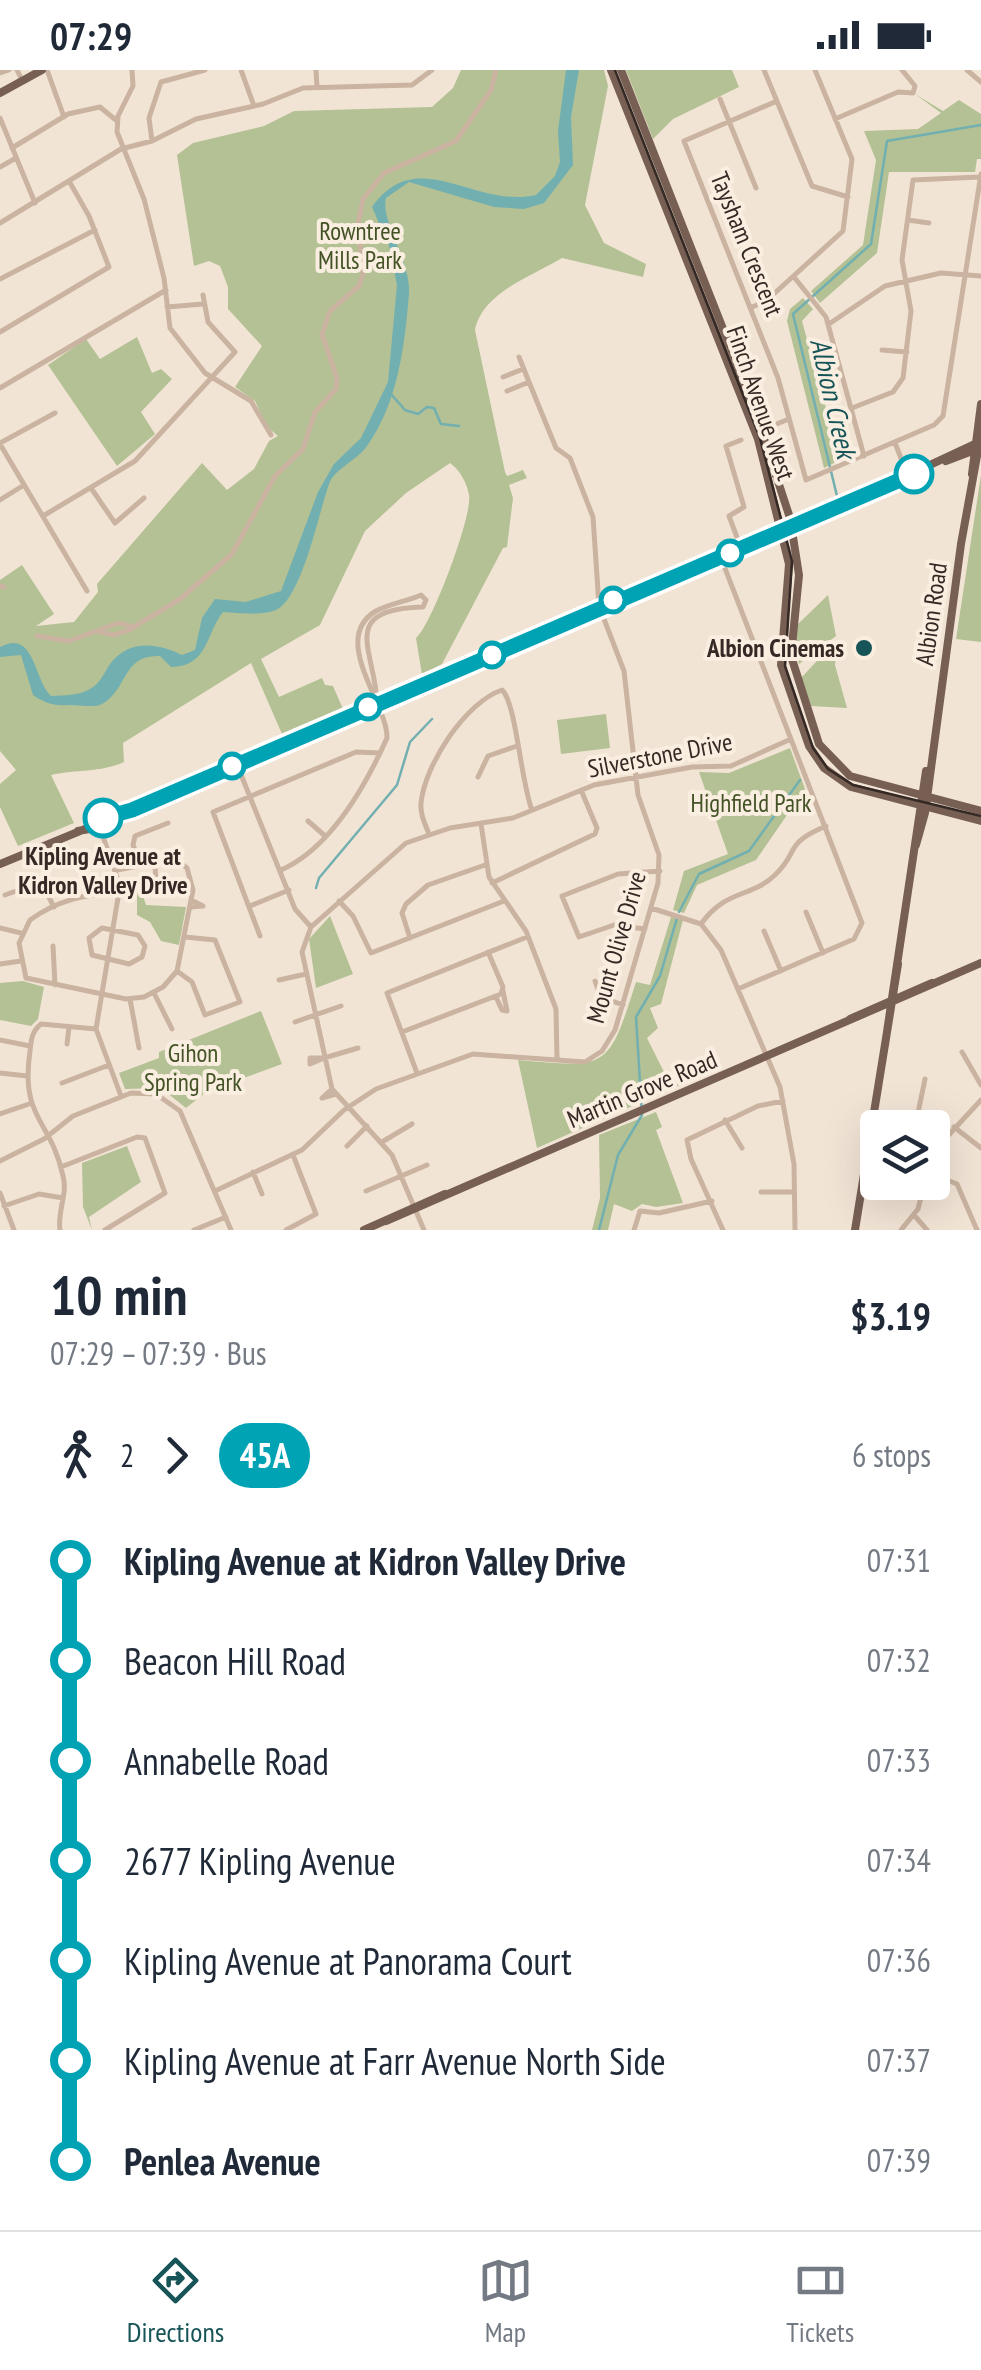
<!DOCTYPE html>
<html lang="en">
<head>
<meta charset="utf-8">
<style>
  :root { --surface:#fff; --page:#f6f6f7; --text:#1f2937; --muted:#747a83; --line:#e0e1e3; --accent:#175457 }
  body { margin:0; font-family:"PT Sans Narrow",sans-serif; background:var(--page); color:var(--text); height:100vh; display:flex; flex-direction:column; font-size:38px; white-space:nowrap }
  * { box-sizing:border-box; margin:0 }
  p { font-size:32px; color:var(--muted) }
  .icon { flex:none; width:55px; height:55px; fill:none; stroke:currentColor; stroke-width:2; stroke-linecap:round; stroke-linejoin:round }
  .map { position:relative; height:1160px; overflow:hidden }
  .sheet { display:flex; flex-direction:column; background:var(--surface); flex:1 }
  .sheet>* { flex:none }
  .badge { padding:0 20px; border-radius:32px; font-size:35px; line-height:65px }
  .fabs { position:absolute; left:860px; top:1040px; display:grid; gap:20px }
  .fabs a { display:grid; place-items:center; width:90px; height:90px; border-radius:10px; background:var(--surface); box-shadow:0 10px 40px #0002; font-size:50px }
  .map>.badge { position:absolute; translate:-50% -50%; box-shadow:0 0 0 5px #fff }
  .legs { display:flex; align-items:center; gap:15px; height:110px; padding:0 50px; font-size:32px }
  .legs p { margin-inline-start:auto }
  .summary { display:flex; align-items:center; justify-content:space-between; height:170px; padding:0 50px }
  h1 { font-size:55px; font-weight:800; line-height:75px }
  ul { padding:0 50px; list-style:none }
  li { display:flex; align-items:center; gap:35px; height:100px; font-size:38px }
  li i { display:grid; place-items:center; width:15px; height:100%; margin:0 12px; background:currentColor }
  li i::after { content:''; width:25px; height:25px; margin:-12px; border:8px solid; border-radius:50%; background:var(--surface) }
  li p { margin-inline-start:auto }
  li:first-child i { background:linear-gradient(#0000 50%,currentColor 0) }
  li:last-child i { background:linear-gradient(currentColor 50%,#0000 0) }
  .status { display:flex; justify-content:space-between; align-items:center; height:70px; padding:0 50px; background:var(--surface); direction:ltr }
  .status svg { height:28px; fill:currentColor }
  .tabs { display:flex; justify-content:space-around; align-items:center; height:140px; border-top:2px solid var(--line); background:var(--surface); font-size:28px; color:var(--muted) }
  .tabs a { display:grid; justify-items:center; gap:5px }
  .tabs .active { color:var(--accent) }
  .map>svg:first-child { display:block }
  .green { fill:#b3c194 }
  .water { fill:#72afb1 }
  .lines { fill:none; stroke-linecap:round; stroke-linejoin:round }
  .stream { stroke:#72afb1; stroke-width:2.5 }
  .minor { stroke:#cab3a0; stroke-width:5 }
  .major { stroke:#775f54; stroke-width:8 }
  .tram { stroke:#342924; stroke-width:2.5 }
  .line-1-casing { stroke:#fff; stroke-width:22 }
  .line-1 { stroke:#00a3b4; stroke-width:15 }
  .stop-1-dot { fill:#fff; stroke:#00a3b4; stroke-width:5 }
  .poi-dot { fill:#175457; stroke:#faeee1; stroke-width:4 }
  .labels { text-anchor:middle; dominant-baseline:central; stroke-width:8; stroke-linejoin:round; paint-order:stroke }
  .park-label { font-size:25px; fill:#445326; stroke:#faeee1 }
  .street-label { font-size:25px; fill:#342924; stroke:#faeee1 }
  .poi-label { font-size:25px; font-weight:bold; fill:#342924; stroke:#faeee1; text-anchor:end }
  .stop-label { font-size:25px; font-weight:bold; fill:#342924; stroke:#faeee1 }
  .water-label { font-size:28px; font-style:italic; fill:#175457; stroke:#faeee1 }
</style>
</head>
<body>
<div class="status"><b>07:29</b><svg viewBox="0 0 49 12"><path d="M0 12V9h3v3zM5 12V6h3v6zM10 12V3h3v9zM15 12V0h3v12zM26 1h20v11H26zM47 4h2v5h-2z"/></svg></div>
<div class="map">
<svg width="981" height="1160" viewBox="0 0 981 1160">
  <rect width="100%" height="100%" fill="#f2e4d5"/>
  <!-- green -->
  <path class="green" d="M 461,0 L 604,0 L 608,16 L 585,135 L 604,173 L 646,194 L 643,207 L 562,188 C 532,206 482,223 475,260 L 505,402 L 507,406 L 523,400 L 527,408 L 509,415 L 513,428 L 507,477 L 503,478 L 442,594 L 422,605 L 416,568 C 431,557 473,445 469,425 C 467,413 460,400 450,393 L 406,423 L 365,461 L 320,555 L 261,589 L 279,627 L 322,608 L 325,615 L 333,616 L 343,639 L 282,664 L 251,593 L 123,673 L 124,692 C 99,703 77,699 51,705 L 74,753 L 18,776 L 0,737 L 0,714 L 16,700 L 0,681 L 0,510 L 22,495 L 54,544 L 36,556 L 74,552 L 98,522 L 97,514 L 202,393 L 227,420 L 254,399 L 269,371 L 278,366 L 267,357 L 255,331 L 235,317 L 262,276 L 228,239 L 228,217 L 220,196 L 209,191 L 194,196 L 177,85 L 193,73 L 264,56 L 294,41 L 432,37 L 453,18 Z
    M 626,0 L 732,0 L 739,17 L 673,49 L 653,69 Z
    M 915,24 L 943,41 L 959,30 L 981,44 L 981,89 L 977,89 L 975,102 L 889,102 L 877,183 L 820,233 L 811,221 L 863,175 L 876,90 L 864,61 L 918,59 L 941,43 Z
    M 803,228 L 813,239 L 802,251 L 840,390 L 824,398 L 787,251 L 790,239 Z
    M 137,267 L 152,303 L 161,299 L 172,309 L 141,342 L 155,364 L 117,396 L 48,295 L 86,269 L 100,289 Z
    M 981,405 L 981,572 L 956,569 Z
    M 828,525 L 836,566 L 799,594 L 795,579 L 797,555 Z
    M 837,578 L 835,595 L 847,638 L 811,636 L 801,608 L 828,579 Z
    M 606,644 L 610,678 L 561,684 L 557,650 Z
    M 790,678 L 805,719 L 756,790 L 697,815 L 684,843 L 673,840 L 684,801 L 728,784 L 699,702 L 729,703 Z
    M 124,815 L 140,816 L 146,835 L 186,837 L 179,875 L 161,871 L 150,852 L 137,845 L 137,822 L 125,820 Z
    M 330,846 L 353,904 L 316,918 L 309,869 Z
    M 671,847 L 683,850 L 661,934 L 650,938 L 658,958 L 647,968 L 665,1004 L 680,1015 L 537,1078 L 518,990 C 608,998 608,1000 636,912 L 650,915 Z
    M 23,911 L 44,917 L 38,949 L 31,956 L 0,950 L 0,913 Z
    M 261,941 L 282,994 L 206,1022 L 186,1038 L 161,1018 L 125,1019 L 119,1003 L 159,988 L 159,982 Z
    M 656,1042 L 662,1057 L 656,1060 L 683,1133 L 656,1137 L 642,1134 L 632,1141 L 614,1134 L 608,1160 L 592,1160 L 600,1128 L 599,1065 Z
    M 127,1076 L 141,1112 L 89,1147 L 92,1160 L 83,1137 L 82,1093 Z"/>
  <!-- water -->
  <path class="water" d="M 566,0 L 579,0 L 571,47 L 573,95 L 544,133 L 524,139 L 494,137 L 409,112 L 386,128 C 380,151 411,192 409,223 C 405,274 398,333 367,376 C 358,390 335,398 329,414 C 319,442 302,528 276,540 C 262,546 237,543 223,542 C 206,563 208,597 171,597 L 160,586 C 122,584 128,620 102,634 C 94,638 80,635 70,635 C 55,636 46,634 33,625 L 21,585 L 0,587 L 0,577 C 35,558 34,611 51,626 C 65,625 78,626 90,619 C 100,614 104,603 110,594 C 129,569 157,573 182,585 L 195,580 L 202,548 L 215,529 L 246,532 L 281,521 L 318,422 L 334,394 L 361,368 L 388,312 L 397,215 L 389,176 L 372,137 C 418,73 473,139 536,125 L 555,106 L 560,92 L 558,61 Z"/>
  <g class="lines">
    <!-- stream -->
    <path class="stream" d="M 390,323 L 405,340 L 418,344 L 427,337 L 434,338 L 441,354 L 459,356
      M 837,426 L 793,244 L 871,174 L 887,71 L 981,55
      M 316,818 L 319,808 L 397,715 L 410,672 L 432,649
      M 679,842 L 699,804 L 749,781 L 800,710
      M 599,1160 L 618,1085 L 642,1045 L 636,947 L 660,906 L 677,848"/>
    <!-- minor -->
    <path class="minor" d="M 17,0 L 22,10
      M 47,0 L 64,47
      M 132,0 L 133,16 L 118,46 L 117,62 L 144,129 L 164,208 L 170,258 L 205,303 L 251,331 L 271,365
      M 241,0 L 254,36
      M 316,0 L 317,17
      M 764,0 L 812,116 L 848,127
      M 967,0 L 981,12
      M 0,3 L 9,0
      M 720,29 L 756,118
      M 777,31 L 684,71 L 778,308 L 806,410 L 934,355 L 943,346 L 981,104
      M 0,48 L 35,133
      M 835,49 L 898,22 L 913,23 L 915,16 L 902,0
      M 152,71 L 149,48 L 161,12 L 205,0
      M 12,78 L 68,44 L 100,37 L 117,51
      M 0,97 L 16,88
      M 908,150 L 929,153
      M 0,153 L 121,79 L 152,71 L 196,49 L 263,34 L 303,18 L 412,15 L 432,0
      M 794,207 L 826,247 L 864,386
      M 0,209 L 95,160
      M 167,237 L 203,234
      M 750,238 L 766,231 L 843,161 L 852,89 L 815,0
      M 829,254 L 885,216 L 941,203 L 981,206
      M 0,262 L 109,197 L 89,146 L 69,111
      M 882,280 L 907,282
      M 519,287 L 529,312
      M 503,307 L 523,299
      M 0,318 L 166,220
      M 852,338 L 893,322 L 903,308 L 911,241 L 902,190 L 913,110 L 980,107
      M 774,355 L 789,349
      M 741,370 L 726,376 L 744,437 L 729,446 L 741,478
      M 0,373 L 55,343
      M 895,373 L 908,406
      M 0,374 L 87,521
      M 91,418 L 115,453 L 144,428
      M 0,430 L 24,415
      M 43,446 L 135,391 L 235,282 L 208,252 L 203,225
      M 721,488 L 862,853 L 854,869 L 738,919
      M 0,516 L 4,517
      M 99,560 L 118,553 L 135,557
      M 37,566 L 69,571 L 96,561 L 114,565 L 129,560 L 180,529 L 232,484 L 275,406 L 303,379 L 315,342 L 336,319 L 337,308 L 322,264 L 330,241 L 359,216 L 363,204 L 358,154 L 363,129 L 384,103 L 456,71 L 491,20 L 496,0
      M 238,697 L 295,839 L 311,857
      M 478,707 L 488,686 L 517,676
      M 308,751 L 324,765
      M 481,754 L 489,807 L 526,861 L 556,939 L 557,990
      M 99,755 L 120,816 L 96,959 L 121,1026
      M 429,764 C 425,754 420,744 421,733 C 425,694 466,632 502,620 C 516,632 521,713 532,740
      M 155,793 L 156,819
      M 141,795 L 133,775 L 135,766 L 168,753
      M 117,800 L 175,789 L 187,798 L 193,820 L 177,901 L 163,917 L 144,927 L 126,929 L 26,908 L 19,873 L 30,850 C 53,833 90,820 119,826
      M 281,800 C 331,778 365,717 387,668 C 388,634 329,569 376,541 C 389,534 408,531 421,525 L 426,530 L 423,537 C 336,539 376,581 377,634
      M 492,813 L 595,764 L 597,758 L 581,720
      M 5,825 L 41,812 L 54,837
      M 339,831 L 353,846 L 371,883 L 504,831
      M 250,836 L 289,820
      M 190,837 L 203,836 L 191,830
      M 651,838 L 701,854 L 721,880 L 780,1017 L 794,1094 L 795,1160
      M 806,842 L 823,883
      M 701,854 C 726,819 751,828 775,805 C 801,780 782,775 826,756
      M 0,858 L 21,863
      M 102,858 L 138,865 L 145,876 L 142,887 L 129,894 L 92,885 L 89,868 Z
      M 645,859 L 614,855 L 579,867 L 562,826 L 618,804 L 660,801
      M 764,861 L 781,901
      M 260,866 L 213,742 L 356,682 L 380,683
      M 410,868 L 402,843 L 406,834 L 428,815 L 485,795
      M 53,876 L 55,915
      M 0,894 L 21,891
      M 177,901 L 192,912 L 205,945 L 240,932 L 215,870 L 185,867
      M 279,910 L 306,904
      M 595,911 L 601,927 L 623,935
      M 154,923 L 172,959
      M 496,927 L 502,940 L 507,941 L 503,921
      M 130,929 L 139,978
      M 295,952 L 341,936
      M 402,962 L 501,924 L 503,917 L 488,882
      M 0,970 L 30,976
      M 67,974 L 69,957
      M 962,982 L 981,1015
      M 310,988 L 324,988 L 310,994 Z
      M 324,988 L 358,978
      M 0,1003 L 27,1006
      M 417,1003 L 387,923 L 527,867
      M 62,1013 L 109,995
      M 332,1019 L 322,1028 L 336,1024
      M 0,1044 L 29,1034
      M 725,1050 L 742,1078
      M 954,1057 L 981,1078
      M 925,1058 L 918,1043 L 925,1009
      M 932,1063 L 943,1071
      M 382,1072 L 412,1054
      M 347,1076 L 367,1056
      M 932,1083 L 981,1030
      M 0,1091 L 44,1069 L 73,1046 L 131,1023 L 156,1024 L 180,1041 L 231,1160
      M 61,1097 L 137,1067 L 145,1068 L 165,1123 L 105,1160
      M 253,1102 L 262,1124
      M 932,1104 L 957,1114 L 977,1160
      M 215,1121 L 302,1080 L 344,1040 L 376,1019 L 473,984 L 585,992 L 602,981 L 615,960 L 658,813 L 659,785 L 638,725 L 624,601 L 599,536 L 593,447 L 570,388 L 556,378 L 529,312 L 507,321
      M 366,1121 L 427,1095
      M 761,1122 L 792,1122
      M 0,1123 L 14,1160
      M 4,1136 L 39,1124 L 63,1128
      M 914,1145 L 927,1160
      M 60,1160 C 57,1142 68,1124 63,1106 C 51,1049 20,1050 30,981 C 31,970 32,961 41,954 L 96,959
      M 194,1160 L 226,1147
      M 286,1160 L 316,1144 L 293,1085
      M 424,1160 L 392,1085 L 332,1019 L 302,882 L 311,857 L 406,773 L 450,758 L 513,748 L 594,715 L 692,697 L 731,696 L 791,669
      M 634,1160 L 640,1141 L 659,1143 L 712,1131
      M 723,1160 L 691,1089 L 687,1070 L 758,1036 L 783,1031
      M 901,1160 L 918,1139 L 925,1112"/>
    <!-- major -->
    <path class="major" d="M 611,0 L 758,369 L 789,494 L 781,595 L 809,676 L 824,698 L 851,717 L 981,751
      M 621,0 L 753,335 L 790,448 L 799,505 L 791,586 L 819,674 L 850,706 L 981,741
      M 0,23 L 42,0
      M 946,391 L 975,380
      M 972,404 L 981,334
      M 823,445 L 981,371
      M 755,474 L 797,457
      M 628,527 L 824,443
      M 582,547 L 616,534
      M 78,761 L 95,758 L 629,526
      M 916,775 L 925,743 L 961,474 L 981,364
      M 0,794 L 131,740
      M 850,949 L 932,913
      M 885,975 L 926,701
      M 386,1151 L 981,893
      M 364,1160 L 445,1124
      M 855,1160 L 898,894"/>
    <!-- tram -->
    <path class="tram" d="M 615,0 L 760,368 L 792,491 L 785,596 L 813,678 L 828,699 L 853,715 L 981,746"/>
  </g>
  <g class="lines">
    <defs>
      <path id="line-1" d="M 103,748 L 132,740 L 914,404"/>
    </defs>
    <!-- line-1 casing -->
    <use href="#line-1" class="line-1-casing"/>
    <!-- line-1 -->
    <use href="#line-1" class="line-1"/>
  </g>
  <!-- markers -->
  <g class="stop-1-dot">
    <circle cx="914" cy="404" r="18"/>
    <circle cx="730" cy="483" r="12"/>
    <circle cx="613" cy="530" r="12"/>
    <circle cx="492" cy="585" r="12"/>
    <circle cx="368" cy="637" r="12"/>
    <circle cx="232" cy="696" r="12"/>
    <circle cx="103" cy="748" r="18"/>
  </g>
  <circle class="poi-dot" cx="864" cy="578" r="10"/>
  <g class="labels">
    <!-- park labels -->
    <g class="park-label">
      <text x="360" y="161">Rowntree<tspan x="360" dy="29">Mills Park</tspan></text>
      <text x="751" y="733">Highfield Park</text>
      <text x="193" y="983">Gihon<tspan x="193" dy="29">Spring Park</tspan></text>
    </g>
    <!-- street labels -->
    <g class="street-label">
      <text transform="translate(747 174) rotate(68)">Taysham Crescent</text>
      <text transform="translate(761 333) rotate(71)">Finch Avenue West</text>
      <text transform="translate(931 544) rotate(-82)">Albion Road</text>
      <text transform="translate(660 685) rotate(-11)">Silverstone Drive</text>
      <text transform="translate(616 877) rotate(-74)">Mount Olive Drive</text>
      <text transform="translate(642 1019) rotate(-23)">Martin Grove Road</text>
    </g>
    <!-- poi labels -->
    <g class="poi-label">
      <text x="844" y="578">Albion Cinemas</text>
    </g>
    <!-- stop labels -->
    <g class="stop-label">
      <text x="103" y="786">Kipling Avenue at<tspan x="103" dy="29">Kidron Valley Drive</tspan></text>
    </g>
    <!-- water labels -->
    <g class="water-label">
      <text transform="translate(834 328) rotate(77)">Albion Creek</text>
    </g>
  </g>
</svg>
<div class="fabs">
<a><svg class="icon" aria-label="layers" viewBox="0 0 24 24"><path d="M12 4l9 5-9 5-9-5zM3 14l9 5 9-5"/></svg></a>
</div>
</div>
<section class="sheet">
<div class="summary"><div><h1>10 min</h1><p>07:29 – 07:39 · Bus</p></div><b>$3.19</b></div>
<div class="legs"><svg class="icon" aria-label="walk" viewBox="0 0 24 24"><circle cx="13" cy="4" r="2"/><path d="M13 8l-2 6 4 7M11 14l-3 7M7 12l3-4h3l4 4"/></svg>2<svg class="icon" aria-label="forward" viewBox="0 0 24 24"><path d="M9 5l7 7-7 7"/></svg><b class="badge" style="background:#00a3b4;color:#fff">45A</b><p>6 stops</p></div>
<ul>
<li><i style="color:#00a3b4"></i><b>Kipling Avenue at Kidron Valley Drive</b><p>07:31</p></li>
<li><i style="color:#00a3b4"></i><span>Beacon Hill Road</span><p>07:32</p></li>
<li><i style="color:#00a3b4"></i><span>Annabelle Road</span><p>07:33</p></li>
<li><i style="color:#00a3b4"></i><span>2677 Kipling Avenue</span><p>07:34</p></li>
<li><i style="color:#00a3b4"></i><span>Kipling Avenue at Panorama Court</span><p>07:36</p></li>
<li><i style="color:#00a3b4"></i><span>Kipling Avenue at Farr Avenue North Side</span><p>07:37</p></li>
<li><i style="color:#00a3b4"></i><b>Penlea Avenue</b><p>07:39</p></li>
</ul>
</section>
<nav class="tabs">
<a class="active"><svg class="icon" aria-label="directions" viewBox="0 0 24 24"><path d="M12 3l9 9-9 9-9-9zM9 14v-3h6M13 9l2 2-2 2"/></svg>Directions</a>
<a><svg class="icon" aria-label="map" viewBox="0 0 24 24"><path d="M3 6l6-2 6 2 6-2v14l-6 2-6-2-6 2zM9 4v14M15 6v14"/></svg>Map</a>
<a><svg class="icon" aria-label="tickets" viewBox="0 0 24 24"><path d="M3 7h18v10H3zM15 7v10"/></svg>Tickets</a>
</nav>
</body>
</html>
